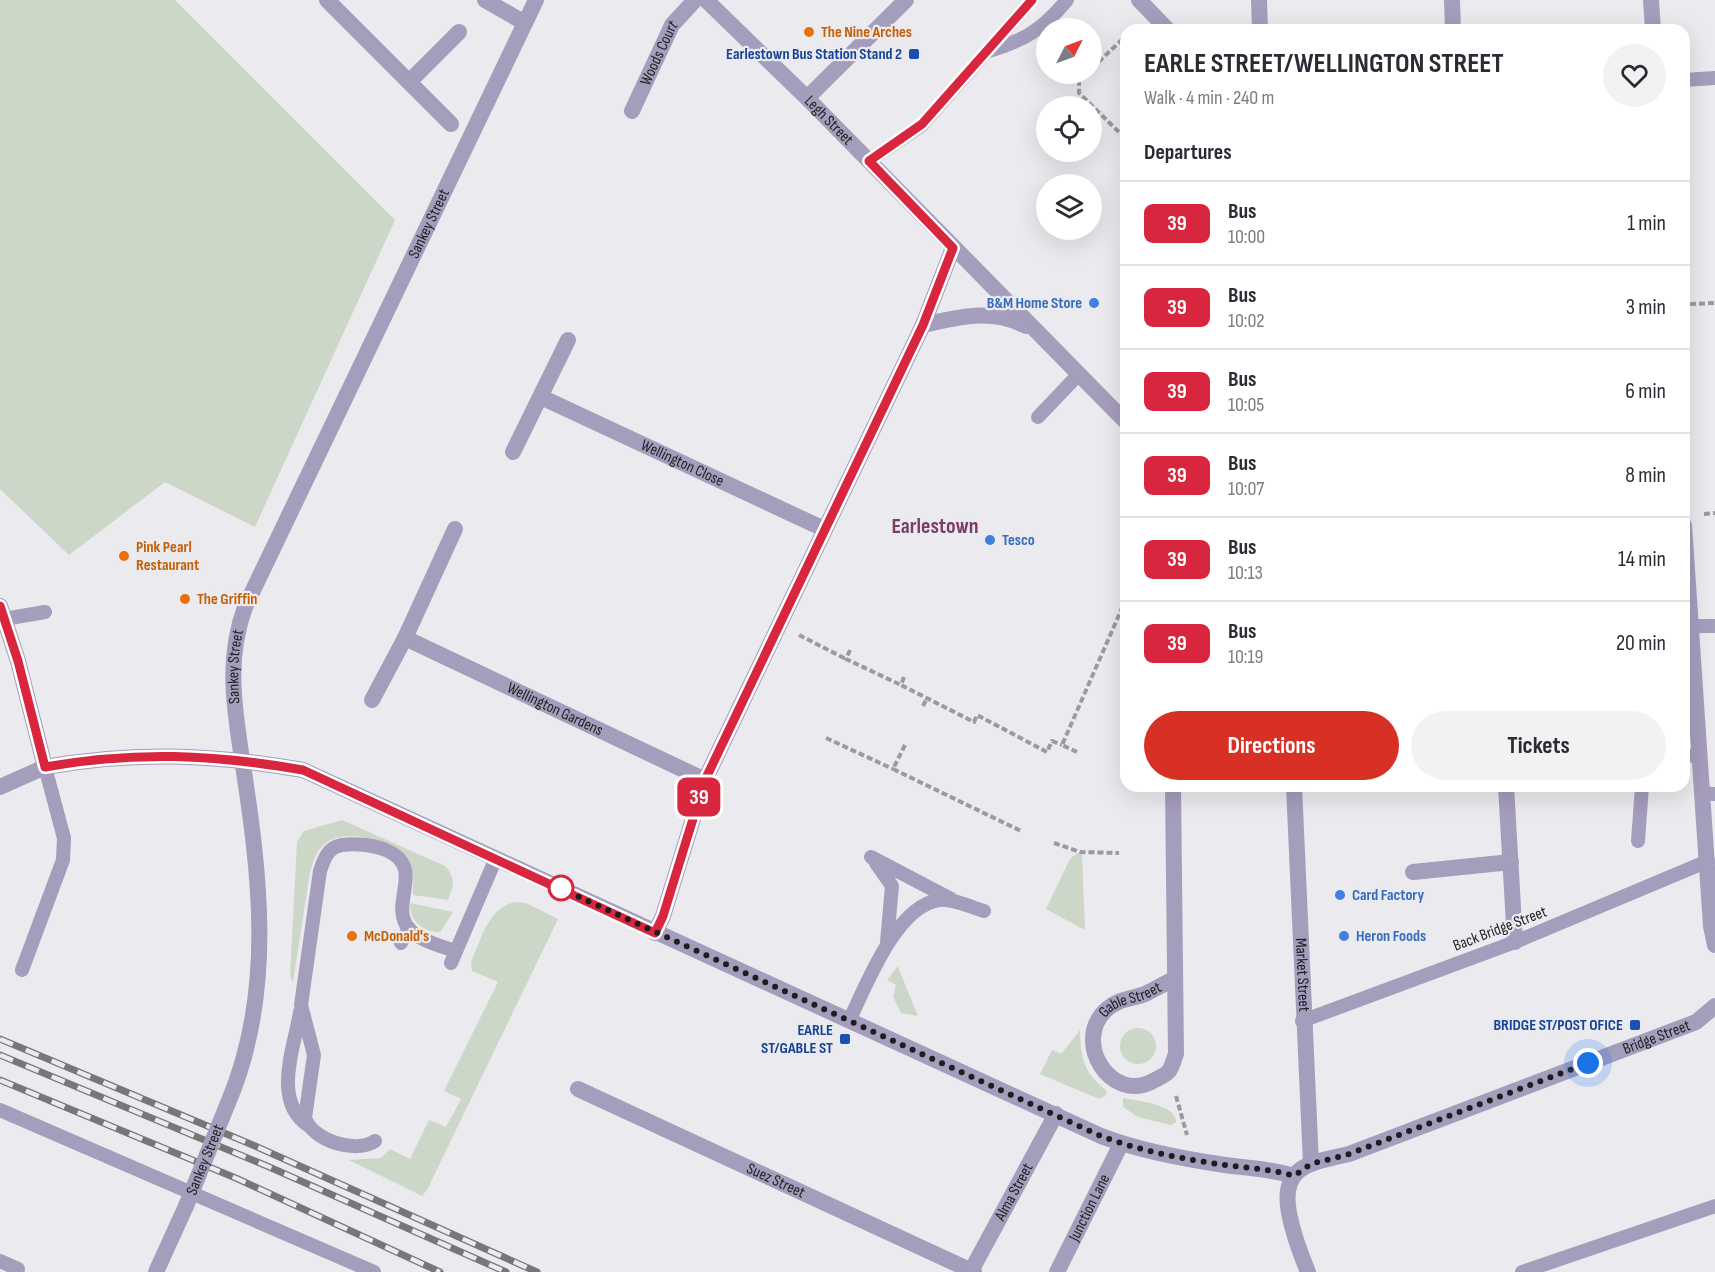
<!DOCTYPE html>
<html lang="en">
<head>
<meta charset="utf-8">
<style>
  :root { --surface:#fff; --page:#f2f2f3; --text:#2b2b33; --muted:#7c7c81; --line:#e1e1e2; --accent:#d93025 }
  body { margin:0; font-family:"Sofia Sans Condensed",sans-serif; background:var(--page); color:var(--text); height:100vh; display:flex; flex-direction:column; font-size:22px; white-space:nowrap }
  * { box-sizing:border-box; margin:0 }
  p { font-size:20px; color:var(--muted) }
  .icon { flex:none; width:33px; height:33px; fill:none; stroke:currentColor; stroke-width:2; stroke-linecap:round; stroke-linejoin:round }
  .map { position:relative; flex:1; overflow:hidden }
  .drawer { position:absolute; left:1120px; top:24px; width:570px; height:768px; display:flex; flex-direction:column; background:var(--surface); border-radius:18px; box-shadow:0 6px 24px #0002 }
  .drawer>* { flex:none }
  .badge { padding:0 12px; border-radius:9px; font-size:21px; line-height:39px }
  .needle { width:39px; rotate:48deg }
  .tools { position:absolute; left:1036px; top:18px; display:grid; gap:12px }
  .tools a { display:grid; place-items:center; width:66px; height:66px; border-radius:50%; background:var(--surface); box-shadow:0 6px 24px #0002; font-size:30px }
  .you { position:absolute; width:30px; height:30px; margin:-15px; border:4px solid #fff; border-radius:50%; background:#1a73e8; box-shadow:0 0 0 9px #1a73e833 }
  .map>.badge { position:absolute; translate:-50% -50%; box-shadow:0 0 0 3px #fff }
  h2 { padding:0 24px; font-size:22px; line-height:54px }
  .round { display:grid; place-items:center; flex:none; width:63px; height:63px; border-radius:32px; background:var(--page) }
  .overview { display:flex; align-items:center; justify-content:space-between; height:102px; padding:0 24px }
  h1 { font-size:28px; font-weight:700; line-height:45px }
  .action { display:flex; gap:12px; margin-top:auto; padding:12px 24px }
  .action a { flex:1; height:69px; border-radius:36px; background:var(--accent); color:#fff; font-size:24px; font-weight:700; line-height:69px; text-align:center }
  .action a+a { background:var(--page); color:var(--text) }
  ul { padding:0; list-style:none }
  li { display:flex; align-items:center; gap:18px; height:84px; padding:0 24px; border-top:2px solid var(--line) }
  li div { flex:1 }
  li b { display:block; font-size:22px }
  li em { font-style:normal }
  li .badge { min-width:66px; font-weight:700; text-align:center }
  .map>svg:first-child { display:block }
  .green { fill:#ccd7c7 }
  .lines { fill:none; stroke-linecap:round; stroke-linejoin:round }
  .path { stroke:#9b9b9f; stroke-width:4; stroke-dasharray:6 3; stroke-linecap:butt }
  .service { stroke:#a59dbc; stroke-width:14 }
  .pedestrian { stroke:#a59dbc; stroke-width:16 }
  .minor { stroke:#a59dbc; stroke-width:16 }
  .tertiary { stroke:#a59dbc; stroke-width:16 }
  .rail-casing { stroke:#77777a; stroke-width:7 }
  .rail { stroke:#eaeaef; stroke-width:4.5; stroke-dasharray:14; stroke-linecap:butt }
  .minor-bridge { stroke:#a59dbc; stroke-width:16 }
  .line-casing { stroke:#fff; stroke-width:14 }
  .line { stroke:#d7263d; stroke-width:9 }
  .walk { stroke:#1e1e20; stroke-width:6; stroke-dasharray:0 10.8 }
  .food-dot { fill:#e8710a; stroke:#eaeaef; stroke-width:2 }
  .transit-dot { fill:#1a4fb4; stroke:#eaeaef; stroke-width:2 }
  .shop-dot { fill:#3f7fe0; stroke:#eaeaef; stroke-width:2 }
  .stop-dot { fill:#fff; stroke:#d7263d; stroke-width:3 }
  .labels { text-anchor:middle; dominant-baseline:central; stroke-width:4.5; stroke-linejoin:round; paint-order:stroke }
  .food-label { font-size:16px; font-weight:bold; fill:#c56008; stroke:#eaeaef; text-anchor:start }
  .street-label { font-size:16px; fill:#1e1e20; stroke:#eaeaef }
  .transit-label { font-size:16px; font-weight:bold; fill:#164399; stroke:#eaeaef; text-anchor:end }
  .shop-label { font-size:16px; font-weight:bold; fill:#366cbe; stroke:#eaeaef; text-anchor:start }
  .district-label { font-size:22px; font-weight:bold; fill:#7b3d64; stroke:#eaeaef }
</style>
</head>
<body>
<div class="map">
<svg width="1715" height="1272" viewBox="0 0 1715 1272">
  <rect width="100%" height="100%" fill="#eaeaef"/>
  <!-- green -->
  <path class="green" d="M 0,0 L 175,0 L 395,220 L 255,527 L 165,482 L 69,555 L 0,489 Z
    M 342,820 L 445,866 C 456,879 454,885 448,900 L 413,895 C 413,885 414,872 410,862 C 400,841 349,829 329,841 C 317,848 314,859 310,872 L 293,982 L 290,976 L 297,842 L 304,831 Z
    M 1077,853 L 1082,854 L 1085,930 L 1046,909 L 1070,859 Z
    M 517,902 L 526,903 L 558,919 L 427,1190 L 422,1196 L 349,1160 L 381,1158 L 390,1149 L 410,1159 L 429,1120 L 446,1127 L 461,1099 L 444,1091 L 498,982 L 472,971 L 471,962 C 481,940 489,905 517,902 Z
    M 410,903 L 453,912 L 440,932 C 423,932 410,922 410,903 Z
    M 898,966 L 900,972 L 918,1016 L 901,1013 L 893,997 L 896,985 L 887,980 Z
    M1120 1046a18 18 0 1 1 36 0a18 18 0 1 1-36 0Z
    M 1080,1030 C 1081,1061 1083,1071 1107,1091 L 1106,1095 L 1099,1099 L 1040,1074 L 1052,1050 L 1061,1054 Z
    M 1123,1098 C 1138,1101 1176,1104 1176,1122 L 1171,1125 L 1138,1117 L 1123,1107 Z"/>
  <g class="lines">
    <!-- path -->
    <path class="path" d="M 1092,68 L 1126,36
      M 1086,74 L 1079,80 L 1079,93 L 1126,139
      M 1690,304 L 1715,303
      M 1704,514 L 1715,513
      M 799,635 L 846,659
      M 850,650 L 846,659 L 901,685
      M 904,677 L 901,685 L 974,722 L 977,715 L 1047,752 L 1052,741 L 1062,745
      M 923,706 L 927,698
      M 826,738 L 893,769
      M 905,745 L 893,769 L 1021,831
      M 1077,752 L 1062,745 L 1126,599
      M 1054,843 L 1080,852 L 1119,853
      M 1176,1096 L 1187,1135"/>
    <!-- service -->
    <path class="service" d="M 989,51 C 1025,40 1042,30 1067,0
      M 1684,80 L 1715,78
      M 869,161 L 922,125 L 1032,0
      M 1038,417 L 1078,375
      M 4,619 L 45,612
      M 1691,626 L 1715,626
      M 1684,756 L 1700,755
      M 1703,793 L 1715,794
      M 1638,841 L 1642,786
      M 871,857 L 951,899
      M 876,863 L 892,886 L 887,942
      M 401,943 L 409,928
      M 451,963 L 496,858
      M 22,970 L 63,860 L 64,838 L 45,767
      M 300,1012 C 295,1046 271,1101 309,1126
      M 849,1021 C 866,986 896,906 939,900 C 953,898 970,907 984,911
      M 1302,1021 L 1515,942 L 1708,861
      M 0,1110 L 374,1272
      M 375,1141 C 356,1154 313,1141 305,1118 L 314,1055 L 301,1005 L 320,871 C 324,859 328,847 342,845 C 357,843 375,845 388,851 C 426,869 388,904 409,929 C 420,941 441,946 455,951
      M 0,1261 L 18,1269
      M 1522,1272 L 1715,1206"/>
    <!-- pedestrian -->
    <g class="pedestrian">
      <path id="s1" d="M 1294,786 L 1311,1164"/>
      <path id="s2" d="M 1057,1272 L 1121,1144"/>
    </g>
    <!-- minor -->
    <g class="minor">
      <path d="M 327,0 L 409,82 L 459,32"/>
      <path d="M 485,0 L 525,23"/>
      <path id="s3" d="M 706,0 L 807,98 L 1126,422"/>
      <path d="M 1139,0 L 1168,30"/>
      <path d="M 1259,0 L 1260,30"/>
      <path d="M 1452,0 L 1453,30"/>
      <path d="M 1651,0 L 1653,30"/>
      <path d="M 409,82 L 451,124"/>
      <path d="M 807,98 L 906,0"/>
      <path id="s4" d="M 632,111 L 672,25 L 695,0"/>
      <path d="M 923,325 C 960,317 991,308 1026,326"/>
      <path id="s5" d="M 541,397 L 824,529"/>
      <path d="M 513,452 L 568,340"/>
      <path d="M 1684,525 L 1711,926 L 1715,945"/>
      <path id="s6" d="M 405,638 L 705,780"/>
      <path d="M 372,700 L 405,638 L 455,529"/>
      <path id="s7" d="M 1173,786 L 1176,1054 C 1174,1059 1172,1067 1169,1071 C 1166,1075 1158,1078 1153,1081 C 1111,1104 1071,1041 1107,1009 C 1118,999 1132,999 1145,994 C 1155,989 1164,984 1174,979"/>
      <path d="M 1506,786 L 1515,942"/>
      <path d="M 0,787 L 45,767"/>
      <path d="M 1413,872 L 1511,862"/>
      <path d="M 655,933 L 663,916 L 705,780 L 923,325 L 953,248"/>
      <path id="s8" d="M 578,1089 L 974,1272"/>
      <path d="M 228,1103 C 275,992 260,875 242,759"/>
      <path id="s9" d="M 971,1271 L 1056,1114"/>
      <path d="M 156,1272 L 186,1206"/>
    </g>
    <!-- tertiary -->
    <g class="tertiary">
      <path d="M 0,606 L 18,661 L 45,767 C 136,751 211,754 303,770 L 1101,1136 C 1140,1151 1184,1159 1225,1165 C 1248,1168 1271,1169 1294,1176"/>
      <path id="s10" d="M 242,759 C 234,706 226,659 245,607 L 536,0"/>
      <path id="s11" d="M 1308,1272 C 1300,1253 1293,1234 1289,1213 C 1280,1165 1311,1163 1349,1154 L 1696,1022 L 1715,1006"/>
    </g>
    <defs>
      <path id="rail" d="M 0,1039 L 255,1146 L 537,1272
        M 0,1055 L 267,1166 L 506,1272
        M 0,1080 L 238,1179 L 440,1272"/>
    </defs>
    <!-- rail casing -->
    <use href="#rail" class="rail-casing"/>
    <!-- rail -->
    <use href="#rail" class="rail"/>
    <!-- minor-bridge -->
    <path class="minor-bridge" id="s12" d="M 186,1206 L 228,1103"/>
  </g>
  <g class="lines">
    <defs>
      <path id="line" d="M 0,606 L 18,661 L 45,767 C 136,751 211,754 303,770 L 655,933 L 663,916 L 705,780 L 923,325 L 953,248 L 869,161 L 922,124 L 1032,0"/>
    </defs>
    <!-- line casing -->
    <use href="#line" class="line-casing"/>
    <!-- line -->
    <use href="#line" class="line"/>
    <!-- walk -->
    <path class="walk" d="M 561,888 L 555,886 L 1101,1136 C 1140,1151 1183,1159 1225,1165 C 1248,1168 1271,1169 1294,1176 L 1311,1164 L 1349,1154 L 1588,1063"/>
  </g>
  <!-- markers -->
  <g class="food-dot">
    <circle cx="809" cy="32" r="6"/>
    <circle cx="124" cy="556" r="6"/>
    <circle cx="185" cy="599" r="6"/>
    <circle cx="352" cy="936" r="6"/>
  </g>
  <g class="transit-dot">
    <rect x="908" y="48" width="12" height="12" rx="3"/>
    <rect x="1629" y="1019" width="12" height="12" rx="3"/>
    <rect x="839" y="1033" width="12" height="12" rx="3"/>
  </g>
  <g class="shop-dot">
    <circle cx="1094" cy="303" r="6"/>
    <circle cx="990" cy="540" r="6"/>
    <circle cx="1340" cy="895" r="6"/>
    <circle cx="1344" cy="936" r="6"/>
  </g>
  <circle class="stop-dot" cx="561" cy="888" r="12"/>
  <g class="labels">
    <!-- food labels -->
    <g class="food-label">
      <text x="821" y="32">The Nine Arches</text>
      <text x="136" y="547">Pink Pearl<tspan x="136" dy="18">Restaurant</tspan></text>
      <text x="197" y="599">The Griffin</text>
      <text x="364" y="936">McDonald's</text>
    </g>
    <!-- street labels -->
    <g class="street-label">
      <text stroke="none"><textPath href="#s4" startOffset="64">Woods Court</textPath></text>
      <text stroke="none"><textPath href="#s3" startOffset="172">Legh Street</textPath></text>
      <text stroke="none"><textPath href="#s10" startOffset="579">Sankey Street</textPath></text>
      <text stroke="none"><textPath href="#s5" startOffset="156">Wellington Close</textPath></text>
      <text stroke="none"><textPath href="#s10" startOffset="93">Sankey Street</textPath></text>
      <text stroke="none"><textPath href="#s6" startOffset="166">Wellington Gardens</textPath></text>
      <text transform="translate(1500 929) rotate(-21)">Back Bridge Street</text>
      <text stroke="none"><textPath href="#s1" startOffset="189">Market Street</textPath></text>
      <text stroke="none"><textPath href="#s7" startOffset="453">Gable Street</textPath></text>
      <text stroke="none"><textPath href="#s11" startOffset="490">Bridge Street</textPath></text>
      <text stroke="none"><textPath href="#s12" startOffset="50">Sankey Street</textPath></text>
      <text stroke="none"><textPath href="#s8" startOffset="218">Suez Street</textPath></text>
      <text stroke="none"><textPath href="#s9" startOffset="90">Alma Street</textPath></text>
      <text stroke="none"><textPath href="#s2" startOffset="72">Junction Lane</textPath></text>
    </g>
    <!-- transit labels -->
    <g class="transit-label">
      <text x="902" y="54">Earlestown Bus Station Stand 2</text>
      <text x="1623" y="1025">BRIDGE ST/POST OFICE</text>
      <text x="833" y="1030">EARLE<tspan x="833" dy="18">ST/GABLE ST</tspan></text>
    </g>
    <!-- shop labels -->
    <g class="shop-label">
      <text x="1082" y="303" text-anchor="end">B&amp;M Home Store</text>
      <text x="1002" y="540">Tesco</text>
      <text x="1352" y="895">Card Factory</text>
      <text x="1356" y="936">Heron Foods</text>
    </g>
    <!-- district labels -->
    <g class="district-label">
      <text x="935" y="526">Earlestown</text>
    </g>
  </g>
</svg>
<div class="tools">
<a><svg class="needle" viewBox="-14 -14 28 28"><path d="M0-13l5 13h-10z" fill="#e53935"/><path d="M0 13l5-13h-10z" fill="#7c7c81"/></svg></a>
<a><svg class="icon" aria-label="locate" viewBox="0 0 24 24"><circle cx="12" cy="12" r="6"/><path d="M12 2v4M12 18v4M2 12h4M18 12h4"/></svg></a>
<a><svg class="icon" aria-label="layers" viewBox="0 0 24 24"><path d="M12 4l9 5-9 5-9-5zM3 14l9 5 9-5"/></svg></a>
</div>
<div class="you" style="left:1588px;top:1063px"></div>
<b class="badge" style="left:699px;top:797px;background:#d7263d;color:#fff">39</b>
<section class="drawer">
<div class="overview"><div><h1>EARLE STREET/WELLINGTON STREET</h1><p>Walk · 4 min · 240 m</p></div><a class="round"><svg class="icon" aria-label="heart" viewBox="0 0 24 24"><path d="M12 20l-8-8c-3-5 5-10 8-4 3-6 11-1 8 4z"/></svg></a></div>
<h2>Departures</h2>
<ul>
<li><span class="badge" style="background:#d7263d;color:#fff">39</span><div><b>Bus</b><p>10:00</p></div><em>1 min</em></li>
<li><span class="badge" style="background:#d7263d;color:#fff">39</span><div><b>Bus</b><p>10:02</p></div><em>3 min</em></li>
<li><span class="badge" style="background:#d7263d;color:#fff">39</span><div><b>Bus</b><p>10:05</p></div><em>6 min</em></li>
<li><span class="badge" style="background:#d7263d;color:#fff">39</span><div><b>Bus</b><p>10:07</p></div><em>8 min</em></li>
<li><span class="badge" style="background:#d7263d;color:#fff">39</span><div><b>Bus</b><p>10:13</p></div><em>14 min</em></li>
<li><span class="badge" style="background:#d7263d;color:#fff">39</span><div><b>Bus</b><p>10:19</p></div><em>20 min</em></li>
</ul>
<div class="action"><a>Directions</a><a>Tickets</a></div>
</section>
</div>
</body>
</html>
